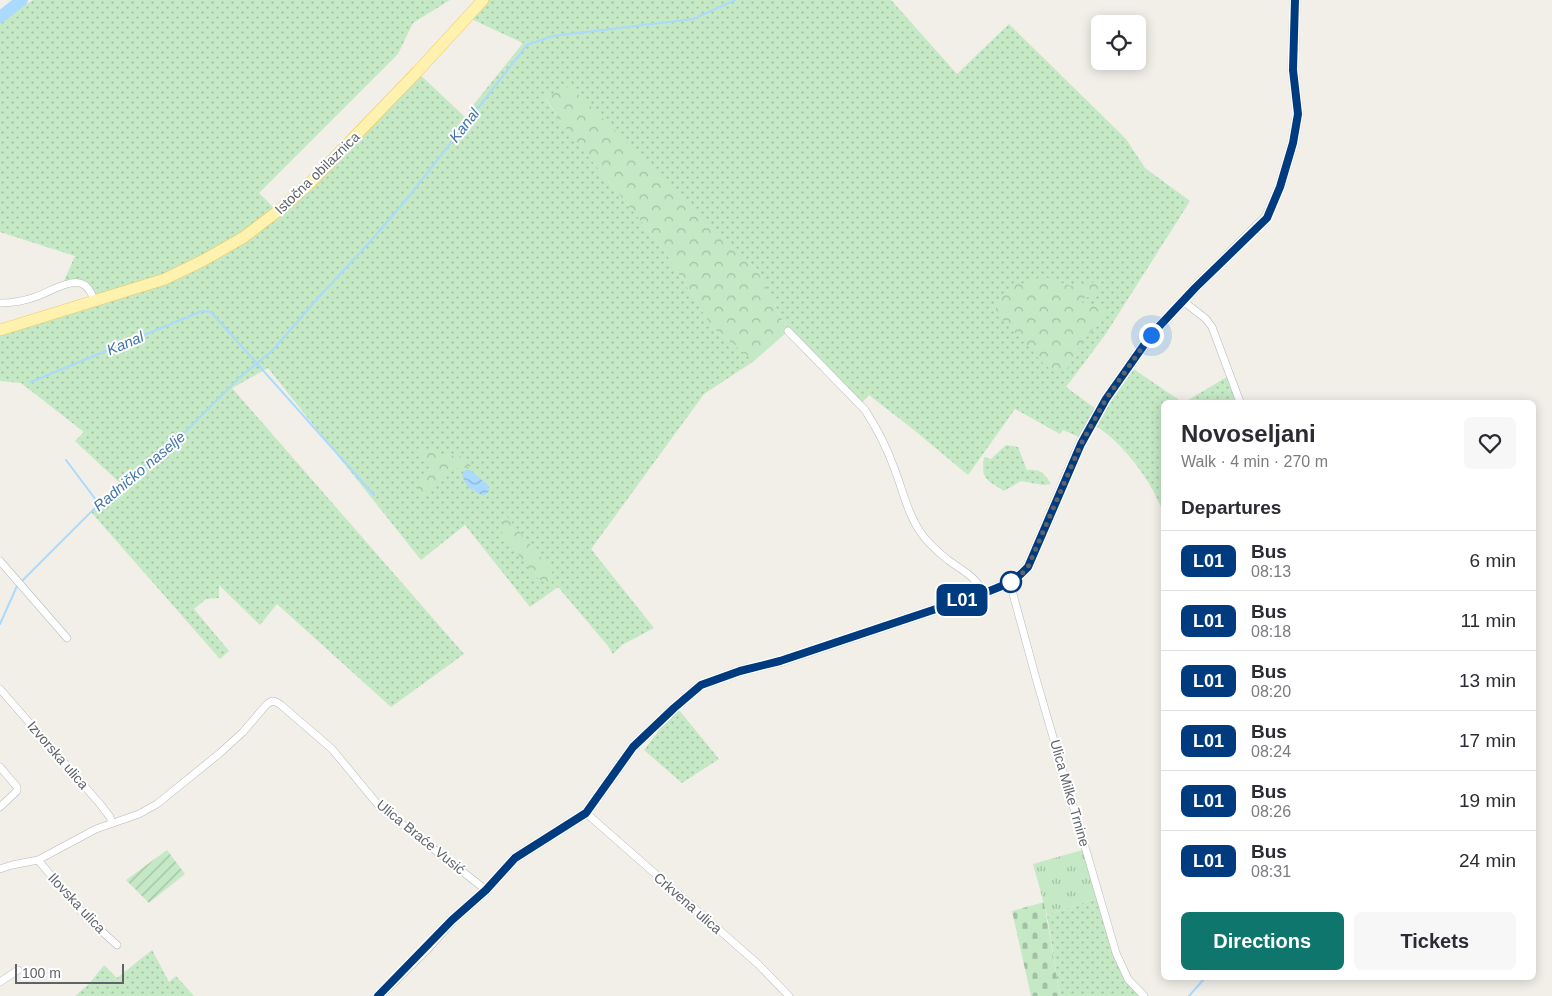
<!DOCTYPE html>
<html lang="en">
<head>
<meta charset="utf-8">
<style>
  :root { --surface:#fff; --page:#f7f7f7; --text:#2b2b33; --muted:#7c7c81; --line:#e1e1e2; --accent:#0f766e }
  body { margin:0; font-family:Helvetica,sans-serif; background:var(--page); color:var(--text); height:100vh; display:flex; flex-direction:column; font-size:19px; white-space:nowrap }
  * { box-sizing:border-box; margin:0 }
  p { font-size:16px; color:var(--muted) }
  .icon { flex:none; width:28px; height:28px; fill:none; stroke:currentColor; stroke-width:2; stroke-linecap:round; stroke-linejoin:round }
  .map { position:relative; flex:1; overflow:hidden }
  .side { position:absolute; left:1161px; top:400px; width:375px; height:580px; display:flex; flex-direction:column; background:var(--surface); border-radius:8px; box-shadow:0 2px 12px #0003 }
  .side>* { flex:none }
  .badge { padding:0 10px; border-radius:8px; font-size:18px; line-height:32px }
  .controls { position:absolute; left:1091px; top:15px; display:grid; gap:10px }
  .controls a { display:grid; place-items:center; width:55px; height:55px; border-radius:8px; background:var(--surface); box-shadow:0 2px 12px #0003; font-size:25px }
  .scale { position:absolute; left:15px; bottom:12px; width:109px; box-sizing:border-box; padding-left:5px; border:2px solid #5f6368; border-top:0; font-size:14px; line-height:18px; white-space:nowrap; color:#5f6368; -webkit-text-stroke:4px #fff; paint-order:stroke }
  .you { position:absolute; width:25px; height:25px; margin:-12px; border:4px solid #fff; border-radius:50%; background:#1a73e8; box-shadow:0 0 0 8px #1a73e833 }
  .map>.badge { position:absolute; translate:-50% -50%; box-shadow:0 0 0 2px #fff }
  h2 { padding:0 20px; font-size:19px; line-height:45px }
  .round { display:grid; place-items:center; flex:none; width:52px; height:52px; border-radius:8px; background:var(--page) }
  .head { display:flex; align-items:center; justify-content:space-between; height:85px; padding:0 20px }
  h1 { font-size:24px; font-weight:800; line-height:38px }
  .button { display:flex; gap:10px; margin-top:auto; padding:10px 20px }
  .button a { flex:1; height:58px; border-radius:8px; background:var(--accent); color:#fff; font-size:20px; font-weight:800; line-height:58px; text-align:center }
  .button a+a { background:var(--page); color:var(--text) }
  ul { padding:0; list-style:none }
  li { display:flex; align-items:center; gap:15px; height:60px; padding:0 20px; border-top:1px solid var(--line) }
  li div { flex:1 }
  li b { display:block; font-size:19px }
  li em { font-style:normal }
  li .badge { min-width:55px; font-weight:700; text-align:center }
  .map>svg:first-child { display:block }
  .grass { fill:url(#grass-dots) }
  .forest { fill:url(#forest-crowns) }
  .cemetery { fill:url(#cemetery-stones) }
  .park { fill:url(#park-tufts) }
  .garden { fill:url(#garden-furrows) }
  .water { fill:url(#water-waves) }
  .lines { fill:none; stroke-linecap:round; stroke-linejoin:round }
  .stream { stroke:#aadaff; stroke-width:2 }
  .river { stroke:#aadaff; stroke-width:12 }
  .minor-casing { stroke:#b5b8bc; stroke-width:8 }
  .secondary-casing { stroke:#b6babf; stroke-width:11 }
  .primary-casing { stroke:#f2c960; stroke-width:12 }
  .minor { stroke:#fff; stroke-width:7 }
  .secondary { stroke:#fff; stroke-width:10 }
  .primary { stroke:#fff2af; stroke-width:11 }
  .line-casing { stroke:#fff; stroke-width:11 }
  .line { stroke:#003b80; stroke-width:8 }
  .walk { stroke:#5f6368; stroke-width:5; stroke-dasharray:0 9 }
  .stop-dot { fill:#fff; stroke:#003b80; stroke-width:2.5 }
  .labels { text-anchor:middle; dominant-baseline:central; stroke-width:4; stroke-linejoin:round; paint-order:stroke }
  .street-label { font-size:14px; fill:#5f6368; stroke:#fff }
  .water-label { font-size:15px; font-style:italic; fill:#4174aa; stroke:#fff }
</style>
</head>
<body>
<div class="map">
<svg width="1552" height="996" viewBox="0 0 1552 996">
  <defs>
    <pattern id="grass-dots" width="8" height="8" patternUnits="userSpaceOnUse" patternTransform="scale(1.25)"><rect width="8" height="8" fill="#c5e8c5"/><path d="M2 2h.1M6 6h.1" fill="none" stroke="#a3c0a4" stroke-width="1.8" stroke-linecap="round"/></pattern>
    <pattern id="forest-crowns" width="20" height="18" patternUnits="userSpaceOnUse" patternTransform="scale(1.25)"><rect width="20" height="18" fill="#c5e8c5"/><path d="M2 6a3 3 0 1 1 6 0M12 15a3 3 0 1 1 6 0" fill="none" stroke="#a3c0a4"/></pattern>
    <pattern id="cemetery-stones" width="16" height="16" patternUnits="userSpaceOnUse" patternTransform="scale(1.25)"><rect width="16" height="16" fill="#c5e8c5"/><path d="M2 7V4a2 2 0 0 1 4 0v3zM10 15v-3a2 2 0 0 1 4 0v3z" fill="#a3c0a4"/></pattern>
    <pattern id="park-tufts" width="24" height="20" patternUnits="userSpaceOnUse" patternTransform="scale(1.25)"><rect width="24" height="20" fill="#c5e8c5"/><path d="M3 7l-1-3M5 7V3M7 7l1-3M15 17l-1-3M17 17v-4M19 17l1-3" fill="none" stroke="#a3c0a4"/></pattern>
    <pattern id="garden-furrows" width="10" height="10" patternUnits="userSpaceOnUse" patternTransform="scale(1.25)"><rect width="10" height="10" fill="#c5e8c5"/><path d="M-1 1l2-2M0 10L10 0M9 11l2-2" fill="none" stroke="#a3c0a4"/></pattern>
    <pattern id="water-waves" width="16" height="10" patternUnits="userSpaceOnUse" patternTransform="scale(1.25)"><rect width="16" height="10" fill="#aadaff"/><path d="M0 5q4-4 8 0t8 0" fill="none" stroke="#8eb4d2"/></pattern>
  </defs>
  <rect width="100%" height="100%" fill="#f1efe8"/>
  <!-- grass -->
  <path class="grass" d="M 33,0 L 450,0 L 413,23 L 398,54 L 259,193 L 276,210 L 417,72 L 466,118 L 470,109 L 523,43 L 467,17 L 483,0 L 891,0 L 957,74 L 1009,24 L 1126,139 L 1145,168 L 1190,201 L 1105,335 L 1066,387 L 1096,409 L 1079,437 L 1063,430 L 1060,434 L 1015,409 L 968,475 L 914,430 L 869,395 L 860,405 L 788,331 L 757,270 L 714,228 L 545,98 L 563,125 L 662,247 L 712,327 L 754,361 L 704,394 L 591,549 L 654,628 L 622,645 L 613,654 L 608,646 L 558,587 L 530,607 L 465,525 L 421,560 L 268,368 L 232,388 L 464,654 L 391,707 L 277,604 L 260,625 L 219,585 L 219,598 L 206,599 L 194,609 L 229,651 L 220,659 L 91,512 L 121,484 L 75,441 L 84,432 L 21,383 L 0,381 L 0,330 L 97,301 L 78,280 L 71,279 L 63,283 L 75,256 L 0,232 L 0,21 Z
    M 1129,366 L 1182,402 L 1164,402 L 1164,515 C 1155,488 1134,459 1114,440 C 1108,434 1100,429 1092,423 Z
    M 1230,375 L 1240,402 L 1185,402 Z
    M 1006,445 L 1018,447 L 1027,470 C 1040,469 1044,473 1051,484 L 1043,485 L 1021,481 L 1004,491 C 986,479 981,480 984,457 L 991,459 Z
    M 679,710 L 719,759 L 682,783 L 644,750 L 669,718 Z
    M 1100,897 L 1128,979 L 1142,994 L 1137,996 L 1060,996 L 1047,915 Z
    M 152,950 L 169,982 L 176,976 L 194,996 L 75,996 L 90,983 L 104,965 L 117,978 Z"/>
  <!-- forest -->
  <path class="forest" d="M 570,86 L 757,270 L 788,331 L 754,361 L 712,327 L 662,247 L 563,125 L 545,97 Z
    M 1042,276 L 1071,286 L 1100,281 L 1101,293 L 1079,300 L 1085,304 L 1099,306 L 1107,315 C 1092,330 1076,346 1070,366 L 1059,374 C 1044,368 1035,353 1024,342 C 1015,332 1005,323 996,314 L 996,305 L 1015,282 L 1026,284 Z
    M 430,449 L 444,455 L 466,457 L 471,467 L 454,469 L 446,478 L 421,498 L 417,484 L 424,477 L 425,469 L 435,468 L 415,451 Z
    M 504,513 L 552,571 L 553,579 L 550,586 L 534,576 L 502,533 C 504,525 501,520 504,513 Z"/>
  <!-- cemetery -->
  <path class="cemetery" d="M 1044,902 L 1060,996 L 1031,996 L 1012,911 Z"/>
  <!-- park -->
  <path class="park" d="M 1086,849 L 1100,897 L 1047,915 L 1033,864 Z"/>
  <!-- garden -->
  <path class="garden" d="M 167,850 L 185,874 L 149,903 L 126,880 Z"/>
  <!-- water -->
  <path class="water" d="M 465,470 L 470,470 L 488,485 L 489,491 L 485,495 C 474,494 465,485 462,475 Z"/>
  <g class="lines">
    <!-- stream -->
    <path class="stream" d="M 31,382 L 202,311 L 211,312 L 374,495
      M 66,460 L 99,504
      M 23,580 L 99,504 L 121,484 L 181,436 L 239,378 L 272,351 L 317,299 L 369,243 L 410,195 L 527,45 L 553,36 L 693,19 L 735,0
      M 0,624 L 17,586
      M 1189,996 L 1205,978"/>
    <!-- river -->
    <path class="river" d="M 0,17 L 22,0"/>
    <defs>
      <path id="minor" d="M 1183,301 L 1206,319 L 1212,327 L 1240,402
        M 0,303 C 12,303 24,301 35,297 C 56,290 85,266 94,301
        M 788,331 L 865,410 C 876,427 886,446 893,465 C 902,487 907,513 921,533 C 928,543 938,552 948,560 C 963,571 975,576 984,593
        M 0,561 L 67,638
        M 1010,583 L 1037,682 L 1116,953 L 1128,979 L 1144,996
        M 0,689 L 100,804 L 110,817 L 112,823
        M 0,767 L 17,787 L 17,791 L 0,807
        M 586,813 L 758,964 L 789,996
        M 38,860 L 85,916 L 117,945
        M 0,869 L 12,865 L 38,860 L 96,829 L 139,814 L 157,804 L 220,753 L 243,732 L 267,704 L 272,701 L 276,702 L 281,705 L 332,749 L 379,806 L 486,890
        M 0,982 L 18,970"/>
      <path id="secondary" d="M 378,996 L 426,949 L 452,920 L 486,890 L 515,858 L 586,813 L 633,747 L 674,708 L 701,685 L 740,671 L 781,661 L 984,593 C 1005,585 1013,583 1028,567 L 1081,443 L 1106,399 L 1151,335 L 1195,288 L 1267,217 L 1280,187 L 1293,143 L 1298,114 L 1293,70 L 1295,0"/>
      <path id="primary" d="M 0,330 L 165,279 L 204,260 L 244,237 L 278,211 L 310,183 L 417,72 L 483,0"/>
    </defs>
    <!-- minor casing -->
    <use href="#minor" class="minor-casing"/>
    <!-- secondary casing -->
    <use href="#secondary" class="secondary-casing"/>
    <!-- primary casing -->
    <use href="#primary" class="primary-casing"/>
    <!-- minor -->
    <use href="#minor" class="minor"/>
    <!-- secondary -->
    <use href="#secondary" class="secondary"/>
    <!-- primary -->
    <use href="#primary" class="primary"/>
  </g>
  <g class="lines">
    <defs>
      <path id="line" d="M 378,996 L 452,920 L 486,890 L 515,858 L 586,813 L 633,747 L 674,708 L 701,685 L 740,671 L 780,661 L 984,593 C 1005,585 1013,583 1028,567 L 1081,444 L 1106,399 L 1151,335 L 1195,288 L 1267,218 L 1280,187 L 1293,143 L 1298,114 L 1293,70 L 1295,0"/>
    </defs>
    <!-- line casing -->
    <use href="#line" class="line-casing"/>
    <!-- line -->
    <use href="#line" class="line"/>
    <!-- walk -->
    <path class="walk" d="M 1011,582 L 1010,583 L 1017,579 L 1028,567 L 1081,444 L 1106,399 L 1151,335"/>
  </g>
  <!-- markers -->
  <circle class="stop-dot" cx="1011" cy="582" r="10"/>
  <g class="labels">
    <!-- street labels -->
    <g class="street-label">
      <text transform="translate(317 173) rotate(-44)">Istočna obilaznica</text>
      <text transform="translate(58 755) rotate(49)">Izvorska ulica</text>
      <text transform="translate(1070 793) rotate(74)">Ulica Milke Trnine</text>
      <text transform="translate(421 837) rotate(39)">Ulica Braće Vusić</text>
      <text transform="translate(77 903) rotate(47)">Ilovska ulica</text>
      <text transform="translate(688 903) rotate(41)">Crkvena ulica</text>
    </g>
    <!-- water labels -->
    <g class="water-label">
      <text transform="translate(464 125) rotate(-52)">Kanal</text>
      <text transform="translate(125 343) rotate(-23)">Kanal</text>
      <text transform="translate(139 471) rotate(-40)">Radničko naselje</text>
    </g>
  </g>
</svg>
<div class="controls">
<a><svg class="icon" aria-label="locate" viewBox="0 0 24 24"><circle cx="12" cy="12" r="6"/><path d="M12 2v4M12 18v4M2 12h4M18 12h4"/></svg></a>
</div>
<div class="scale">100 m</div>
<div class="you" style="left:1151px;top:335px"></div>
<b class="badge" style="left:962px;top:600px;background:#003b80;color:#fff">L01</b>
<section class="side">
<div class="head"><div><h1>Novoseljani</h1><p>Walk · 4 min · 270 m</p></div><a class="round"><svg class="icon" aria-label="heart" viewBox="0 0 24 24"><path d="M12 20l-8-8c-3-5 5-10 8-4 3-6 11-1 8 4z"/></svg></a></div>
<h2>Departures</h2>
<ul>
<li><span class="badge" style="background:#003b80;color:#fff">L01</span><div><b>Bus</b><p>08:13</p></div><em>6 min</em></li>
<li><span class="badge" style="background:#003b80;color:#fff">L01</span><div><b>Bus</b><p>08:18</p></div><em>11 min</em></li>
<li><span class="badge" style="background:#003b80;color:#fff">L01</span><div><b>Bus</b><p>08:20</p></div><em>13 min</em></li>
<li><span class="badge" style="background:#003b80;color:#fff">L01</span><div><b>Bus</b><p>08:24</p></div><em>17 min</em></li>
<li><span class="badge" style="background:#003b80;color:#fff">L01</span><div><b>Bus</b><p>08:26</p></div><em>19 min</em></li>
<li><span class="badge" style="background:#003b80;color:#fff">L01</span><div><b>Bus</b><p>08:31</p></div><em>24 min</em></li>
</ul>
<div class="button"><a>Directions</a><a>Tickets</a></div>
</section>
</div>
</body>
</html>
